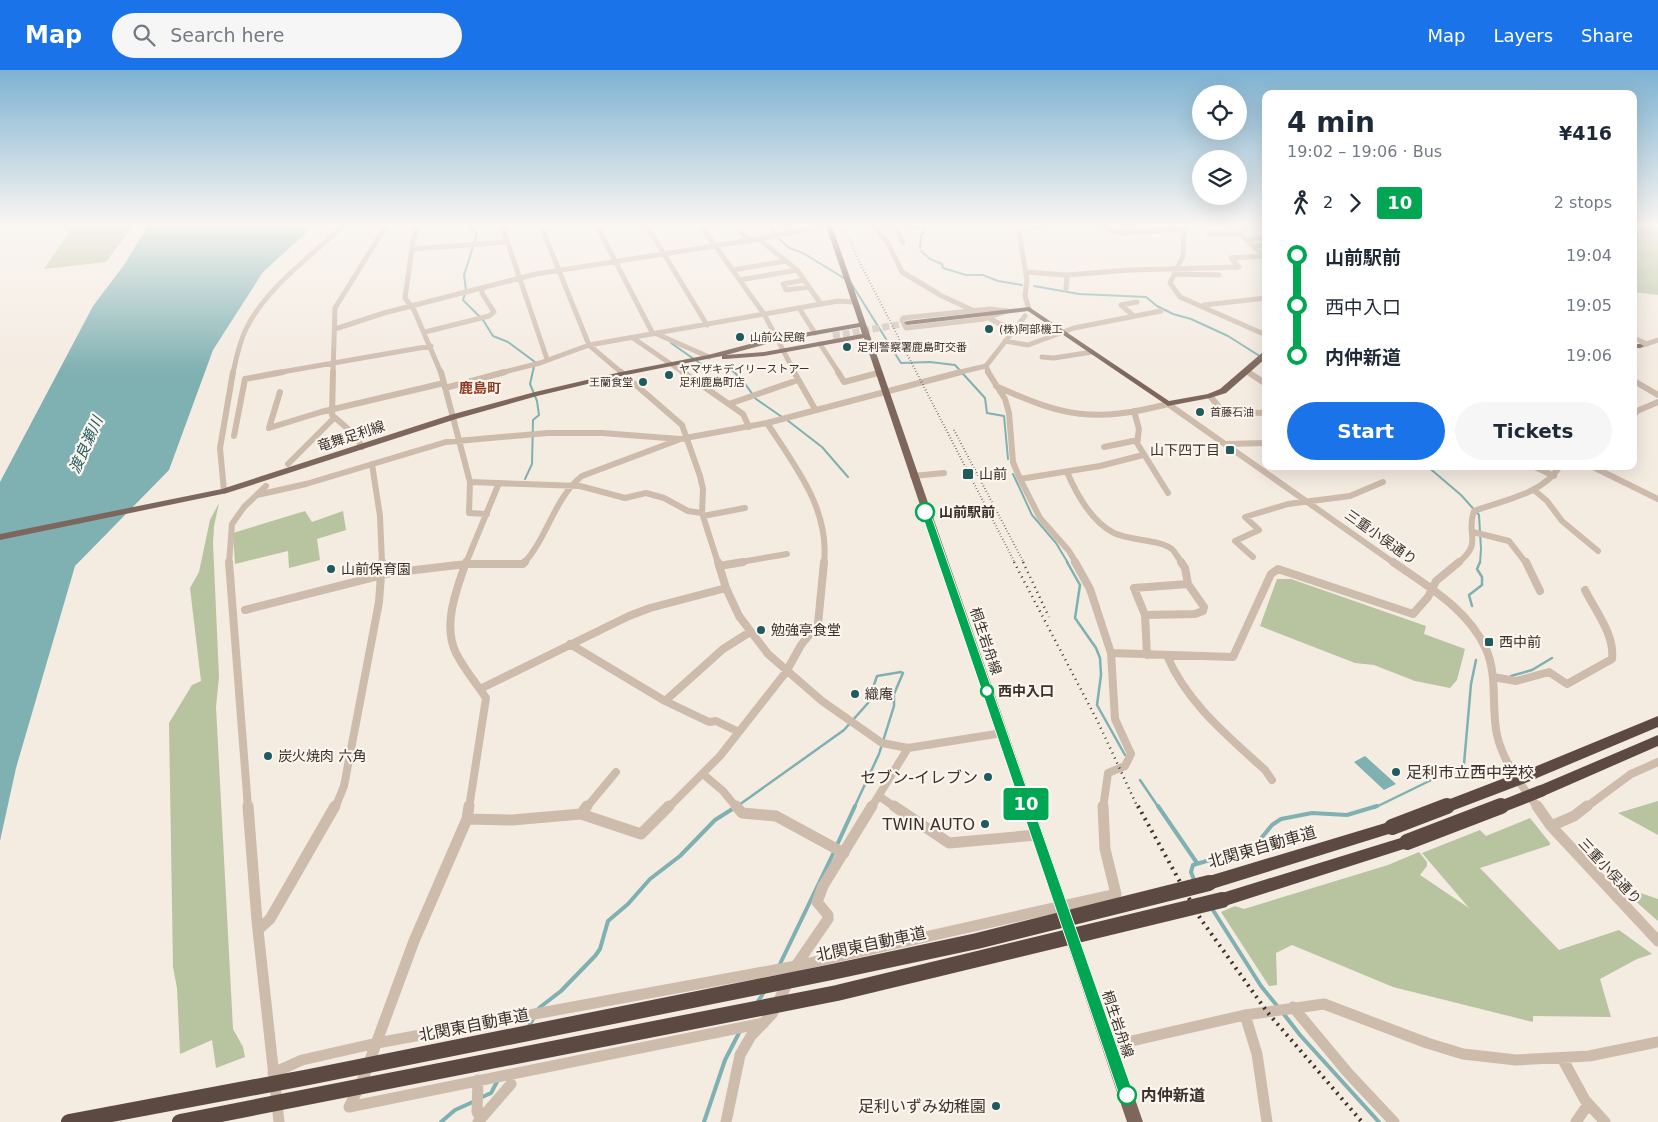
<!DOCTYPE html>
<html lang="en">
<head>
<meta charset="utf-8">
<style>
  :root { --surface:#fff; --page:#f6f6f7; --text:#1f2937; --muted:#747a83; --accent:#1a73e8 }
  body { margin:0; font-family:"DejaVu Sans","Noto Sans JP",sans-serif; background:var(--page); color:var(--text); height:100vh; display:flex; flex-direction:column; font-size:19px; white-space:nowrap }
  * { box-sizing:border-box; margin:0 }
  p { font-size:16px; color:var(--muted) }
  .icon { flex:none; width:28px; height:28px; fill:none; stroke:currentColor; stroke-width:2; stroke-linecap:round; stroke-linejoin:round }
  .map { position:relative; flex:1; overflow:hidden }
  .details { position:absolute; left:1262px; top:20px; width:375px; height:380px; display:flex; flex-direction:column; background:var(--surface); border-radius:10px; box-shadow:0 5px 20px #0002 }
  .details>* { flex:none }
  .badge { padding:0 10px; border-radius:4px; font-size:18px; line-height:32px }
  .fabs { position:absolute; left:1192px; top:15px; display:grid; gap:10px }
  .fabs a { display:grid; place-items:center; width:55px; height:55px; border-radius:50%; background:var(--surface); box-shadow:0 5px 20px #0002; font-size:25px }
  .map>.badge { position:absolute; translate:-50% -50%; box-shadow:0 0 0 2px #fff }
  .legs { display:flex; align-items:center; gap:8px; height:55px; padding:0 25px; font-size:16px }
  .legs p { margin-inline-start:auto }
  .headline { display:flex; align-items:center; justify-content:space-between; height:85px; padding:0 25px }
  h1 { font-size:28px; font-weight:700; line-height:38px }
  .action { display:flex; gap:10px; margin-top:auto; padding:10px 25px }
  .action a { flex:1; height:58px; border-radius:30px; background:var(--accent); color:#fff; font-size:20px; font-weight:700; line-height:58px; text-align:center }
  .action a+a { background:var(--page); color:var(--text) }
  ul { padding:0 25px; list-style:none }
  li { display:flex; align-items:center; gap:18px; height:50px; font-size:19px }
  li i { display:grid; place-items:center; width:8px; height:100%; margin:0 6px; background:currentColor }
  li i::after { content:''; width:12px; height:12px; margin:-6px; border:4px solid; border-radius:50%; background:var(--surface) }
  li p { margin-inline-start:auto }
  li:first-child i { background:linear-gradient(#0000 50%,currentColor 0) }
  li:last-child i { background:linear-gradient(currentColor 50%,#0000 0) }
  header { display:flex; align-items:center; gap:30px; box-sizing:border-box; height:70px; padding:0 25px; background:var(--accent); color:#fff }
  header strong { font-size:24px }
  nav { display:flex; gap:28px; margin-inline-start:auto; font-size:18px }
  .search { width:350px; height:45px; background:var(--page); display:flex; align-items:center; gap:12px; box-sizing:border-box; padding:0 18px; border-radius:28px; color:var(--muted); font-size:19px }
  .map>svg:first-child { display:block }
  .green { fill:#b8c4a0 }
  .water { fill:#7fb0b2 }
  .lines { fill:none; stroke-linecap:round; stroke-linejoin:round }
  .stream-far2 { stroke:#7fb0b2; stroke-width:2 }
  .stream-far1 { stroke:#7fb0b2; stroke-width:2.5 }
  .stream { stroke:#7fb0b2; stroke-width:4 }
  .major-tunnel { stroke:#cfc6bd; stroke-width:7; stroke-dasharray:7 3; stroke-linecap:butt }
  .minor-far3 { stroke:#cdbbac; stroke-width:5 }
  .minor-far2 { stroke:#cdbbac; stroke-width:6 }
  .minor-far1 { stroke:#cdbbac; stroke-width:8 }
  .minor { stroke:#cdbbac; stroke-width:11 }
  .major { fill:#7d675c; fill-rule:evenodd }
  .highway { fill:#5c4a42; fill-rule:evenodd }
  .rail-far2 { stroke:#3b302b; stroke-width:2; stroke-dasharray:0.5 2.5; stroke-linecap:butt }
  .rail-far1 { stroke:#3b302b; stroke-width:2.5; stroke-dasharray:1 4.5; stroke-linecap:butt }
  .rail { stroke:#3b302b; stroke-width:4; stroke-dasharray:2 5; stroke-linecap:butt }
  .highway-bridge-far1 { stroke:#5c4a42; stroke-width:12 }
  .highway-bridge { stroke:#5c4a42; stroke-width:16 }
  .line-1 { fill:#00a651; stroke:#fff }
  .poi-dot { fill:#1f5a5e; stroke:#fbf5ee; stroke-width:2 }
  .stop-1-dot { fill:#fff; stroke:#00a651; stroke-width:2.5 }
  .labels { text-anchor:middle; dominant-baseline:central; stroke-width:4.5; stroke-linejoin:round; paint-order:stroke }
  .far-poi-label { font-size:11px; fill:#3b302b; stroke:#fbf5ee; text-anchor:start }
  .far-quarter-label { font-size:14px; font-weight:bold; fill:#8c3b22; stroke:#fbf5ee }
  .street-label { font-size:14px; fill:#3b302b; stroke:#fbf5ee }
  .poi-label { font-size:14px; fill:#3b302b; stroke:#fbf5ee; text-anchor:start }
  .stop-label { font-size:14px; font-weight:bold; fill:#3b302b; stroke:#fbf5ee; text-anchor:start }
  .water-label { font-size:15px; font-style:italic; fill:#1f5a5e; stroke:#fbf5ee }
  .near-poi-label { font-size:16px; fill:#3b302b; stroke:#fbf5ee; text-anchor:end }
  .near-street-label { font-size:16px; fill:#3b302b; stroke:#fbf5ee }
  .near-stop-label { font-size:16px; font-weight:bold; fill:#3b302b; stroke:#fbf5ee; text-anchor:start }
</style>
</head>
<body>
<header>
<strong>Map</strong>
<div class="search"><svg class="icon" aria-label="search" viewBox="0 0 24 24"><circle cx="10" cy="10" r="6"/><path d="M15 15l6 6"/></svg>Search here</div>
<nav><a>Map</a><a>Layers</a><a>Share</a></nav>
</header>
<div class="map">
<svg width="1658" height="1052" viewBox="0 0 1658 1052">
  <rect width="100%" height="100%" fill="#f4ebe1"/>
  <!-- green -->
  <path class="green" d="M 73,156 L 133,156 L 106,192 L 44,199 Z
    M 1634,156 L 1658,156 L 1658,225 L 1634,222 Z
    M 219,433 L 214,456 L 213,473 L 219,607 L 216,637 L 233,959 L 243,977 L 245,987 L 216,998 L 212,970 L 180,984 L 177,918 L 173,897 L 169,653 L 192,615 L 201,611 L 190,518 L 199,502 L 210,450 Z
    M 305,441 L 312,452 L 343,441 L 346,460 L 317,469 L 320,490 L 289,498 L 288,481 L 235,494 L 233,463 Z
    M 1277,509 L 1291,509 L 1426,556 L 1424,564 L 1465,579 L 1457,610 L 1450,618 L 1415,611 L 1374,595 L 1355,593 L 1260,556 Z
    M 1658,731 L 1658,765 L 1618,743 Z
    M 1530,748 L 1550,773 L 1550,775 L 1480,798 L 1559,880 L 1619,860 L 1652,884 L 1637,889 L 1600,909 L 1611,947 L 1533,946 L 1533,952 L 1393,917 L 1292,875 L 1276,883 L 1277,915 L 1269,916 L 1221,842 L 1235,836 L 1244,839 L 1388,795 L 1419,782 L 1427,792 L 1427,796 L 1420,805 L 1469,838 L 1422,783 L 1480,760 L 1486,766 Z
    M 1617,815 L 1658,829 L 1658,851 Z"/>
  <!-- water -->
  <path class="water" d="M 148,156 L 301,156 L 308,161 L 263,202 L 213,280 L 169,400 L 75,496 L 16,698 L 0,771 L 0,412 L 93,236 L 124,195 Z
    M 1365,686 L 1396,714 L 1384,720 L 1354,692 Z"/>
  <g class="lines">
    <!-- stream-far2 -->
    <path class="stream-far2" d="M 469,156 L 477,164 L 464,205 L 466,220 L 463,230 L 483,250 L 493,266 L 508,272 L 535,292 L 530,314 L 537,331 L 539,345 L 533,350 L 532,394 L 525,409
      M 771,156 L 778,168 L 789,178 L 803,183 L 847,210
      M 906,156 L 926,160 L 921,165 L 920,178
      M 921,181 L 930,189 L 942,194 L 943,198 L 966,205 L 983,205 L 998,211 L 1022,215
      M 851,213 L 901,293 L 930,292 L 955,295 L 985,328 L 987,343 L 1004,346 L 1008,389
      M 1034,216 L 1079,224 L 1146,227 L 1157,236 L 1173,244 L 1191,249 L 1228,266 L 1266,290
      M 671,273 L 711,301 L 727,295 L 743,311 L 756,329 L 782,347
      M 787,350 L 822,377 L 848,407
      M 1427,396 L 1461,425 L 1479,445 L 1481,479 L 1480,493
      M 1013,404 L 1032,445 L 1056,473 L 1068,493"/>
    <!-- stream-far1 -->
    <path class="stream-far1" d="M 1067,492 L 1080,515 L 1075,548 L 1096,578 L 1100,588 L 1101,605 L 1097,635 L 1125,685
      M 1472,536 L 1469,525 L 1482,515 L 1482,507 L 1477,499 L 1480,492
      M 1511,606 L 1532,600 L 1552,588
      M 1140,710 L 1159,738
      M 739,735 L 844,660 L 868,633 L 877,606 L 901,602 L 903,603 L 894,624 L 894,636 L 879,684 L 854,738
      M 1374,738 L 1464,694 L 1471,614 L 1476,590"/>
    <!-- stream -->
    <path class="stream" d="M 1158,736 L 1197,793
      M 837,775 L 855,736
      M 1195,812 L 1191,802 L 1193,795 L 1254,777 L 1272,755 L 1281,749 L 1312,743 L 1347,745 L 1377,736
      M 1211,837 L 1261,916 L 1278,937
      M 779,896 L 834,782
      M 757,933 L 764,922
      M 539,938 L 561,921 L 595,886 L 600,879 L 608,851 L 628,834 L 650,809 L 680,786 L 715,750 L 734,738
      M 1283,943 L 1300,965 L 1379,1052
      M 528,958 L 534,947
      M 480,1028 L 491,1023 L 498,1010
      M 441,1052 L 455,1040 L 475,1031
      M 704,1052 L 725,990 L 740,961"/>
    <!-- major-tunnel -->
    <path class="major-tunnel" d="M 833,266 L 907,253"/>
    <!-- minor-far3 -->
    <path class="minor-far3" d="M 418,156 L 413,171 L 405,228 L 414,240 L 441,303
      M 502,156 L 547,289
      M 541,156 L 589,275 L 622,303
      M 597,156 L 653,264
      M 647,156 L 707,255
      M 701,156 L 764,244 L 795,303
      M 735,156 L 750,171
      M 874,156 L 889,175 L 902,202 L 942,226 L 972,240
      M 887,156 L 895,157 L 903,173
      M 1018,156 L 1027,210 L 1025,226 L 1029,239
      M 1100,156 L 1121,163 L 1185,159
      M 1184,156 L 1183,186 L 1170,213 L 1180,227 L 1266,265
      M 1232,156 L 1266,188
      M 1234,158 L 1263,156
      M 1019,159 L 1051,156
      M 1209,164 L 1241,164
      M 759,169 L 797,200 L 821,234
      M 1248,170 L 1266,167
      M 1253,176 L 1266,175
      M 412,179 L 507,172
      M 1239,197 L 1231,188 L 1264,186
      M 733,200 L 786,191
      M 1026,202 L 1067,205 L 1130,200 L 1239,197
      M 1174,204 L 1219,205
      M 740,210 L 797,200
      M 804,210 L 783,214 L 786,220 L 809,217
      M 1066,219 L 1067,205
      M 1204,235 L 1266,228
      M 799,238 L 815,263
      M 990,239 L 1007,241 L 984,249 L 906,258 L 902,250 L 903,248 Z
      M 1134,246 L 1121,235 L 1137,232
      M 989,248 L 1000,254 L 1018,257
      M 335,259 L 384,243 L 536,204 L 759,169 L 823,156
      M 425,262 L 489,246 L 494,242 L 482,223 L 482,218
      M 657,264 L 709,287
      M 633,268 L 684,303
      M 1634,268 L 1647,274
      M 1005,271 L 1028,275 L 1074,258 L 1161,241
      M 820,274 L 839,303
      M 1640,276 L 1658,270
      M 1042,287 L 1054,288 L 1092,282
      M 986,296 L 989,303
      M 1246,301 L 1250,303
      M 233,303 C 236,289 239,273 246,259 C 266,218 310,187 343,156
      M 276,303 L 431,276
      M 333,303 L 335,238 L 386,156
      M 500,303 L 540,293 L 589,275 L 838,231 L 853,232
      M 956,303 L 986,296 L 1025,246"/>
    <!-- minor-far2 -->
    <path class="minor-far2" d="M 333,302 L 332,345 L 355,365 L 362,377
      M 441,302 L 470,412 L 580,416 L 625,428 L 646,423 L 664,428 L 688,441 L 702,443
      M 621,302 L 682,355 L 700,406 L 703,419 L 702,443 L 718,493
      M 683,302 L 743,344 L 749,357
      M 794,302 L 815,339
      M 838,302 L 844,312 L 878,303
      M 988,302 L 1005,329 L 1009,343 L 1013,392 L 1020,409 L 1040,448 L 1069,481 L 1076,493
      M 1248,302 L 1266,314
      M 1634,311 L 1658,325
      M 996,316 C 1064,347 1094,353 1168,334 L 1394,493
      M 445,318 L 505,302
      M 1210,326 L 1223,342 L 1266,343
      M 729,334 L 798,310
      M 1134,341 L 1139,359 L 1137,373 L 1168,423
      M 1634,345 L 1637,341 L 1658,332
      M 767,353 C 795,396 830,439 824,493
      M 269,358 L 321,342 L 444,313
      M 269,358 L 280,322
      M 234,366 L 245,309 L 283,302
      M 1226,374 L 1266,373
      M 1104,377 L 1138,370
      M 288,394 L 334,348
      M 372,394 L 380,446 L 382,493
      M 1533,396 L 1554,406
      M 1591,396 L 1658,429
      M 1067,402 C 1076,423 1092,452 1114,463 C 1129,471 1162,469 1173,480 C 1176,484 1179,489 1182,493
      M 913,406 L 944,403
      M 1020,409 L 1100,396 L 1143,385
      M 470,412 L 469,443 L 487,444
      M 1534,420 L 1547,431 L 1562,451 L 1598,481
      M 224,421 L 220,378 L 233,302
      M 257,425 L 306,414 L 446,372 L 548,363 L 602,363 L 680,369 L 767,353 L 961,302
      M 703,446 L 745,438
      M 1473,462 L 1509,471 L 1526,493
      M 1253,487 L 1235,471 L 1259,460 L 1245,447 L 1288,434 L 1350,426 L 1383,412
      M 229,493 L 232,454 L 244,437 L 266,416
      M 466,493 L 499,413
      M 524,493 C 548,467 554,428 582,406 L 678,370
      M 735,493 L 787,484
      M 1458,493 C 1484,472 1465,465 1474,441 C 1504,430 1543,424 1560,396"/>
    <!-- minor-far1 -->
    <path class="minor-far1" d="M 229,492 L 248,738
      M 466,492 C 457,519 442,555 456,583 C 464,599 476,613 486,628 L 469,738
      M 718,492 L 726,518 L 739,546 L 768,584 L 822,631 L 882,673 L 908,678 L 1002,663
      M 1075,492 L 1090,519 L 1111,583 L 1115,649 L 1131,684 L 1125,696 L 1108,703 L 1103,738
      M 1181,492 L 1185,498 L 1188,514
      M 1393,492 C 1427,516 1468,539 1486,579 C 1498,606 1491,637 1497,665 C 1503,692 1522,716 1538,738
      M 1526,492 L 1540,521
      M 719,496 L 743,492
      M 1188,514 L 1204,537 L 1203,541 L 1195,544 L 1145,545 L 1134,518 Z
      M 245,540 L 390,503 L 466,494 L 523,494 L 525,492
      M 1145,545 L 1147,585
      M 570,574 L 665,631
      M 1111,583 L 1233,587 L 1271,504 L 1278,499 L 1413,544 L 1428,527 L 1436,511 L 1459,492
      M 1167,586 C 1188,634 1227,665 1265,700 L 1272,710
      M 1493,607 L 1516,611 L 1549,602 L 1567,614 L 1612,589 C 1615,565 1595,540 1585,520
      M 480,619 L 629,546 L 650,538 L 726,518
      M 739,662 L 716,651 L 709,652 L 665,631 L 723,579 L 750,562
      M 703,704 L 723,721 L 737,738
      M 879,726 L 896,738
      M 335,738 L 344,716 L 379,532 L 382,492
      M 586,738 L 616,702
      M 668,738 L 720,686 L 786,602 L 801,575 L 818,554 L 824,492
      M 871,738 L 908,678
      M 1585,738 L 1631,704 L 1658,692"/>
    <!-- minor -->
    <path class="minor" d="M 248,736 L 257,851 L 279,1052
      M 736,736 L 742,743 L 776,746 L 844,783
      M 894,736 L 949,773 L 1036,765
      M 1537,736 L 1551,756 L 1658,871
      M 581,744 L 587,736
      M 467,749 L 512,750 L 581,744 L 641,764 L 669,736
      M 1551,756 L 1574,746 L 1587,736
      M 258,860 L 270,849 L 335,736
      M 795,897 L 828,849 L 828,845 L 817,832 L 823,816 L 872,736
      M 1293,937 L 1348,1003 L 1394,1052
      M 1245,945 L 1257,984 L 1267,1052
      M 1110,976 L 1245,945 L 1324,934 L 1427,973 L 1463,984 L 1516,990 L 1589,986 L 1658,972
      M 1562,988 L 1585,1030 L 1605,1052
      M 273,1003 L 302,990 L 377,973 L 796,896 L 1116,824 L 1105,779 L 1103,736
      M 478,1010 L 477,1042 L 481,1048
      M 349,1037 L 363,1009 L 414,871 L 467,749 L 469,736
      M 349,1037 L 764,953
      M 478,1052 L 511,1014
      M 726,1052 L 740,985 L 751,966 L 772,944 L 788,912
      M 1576,1052 L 1585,1039 L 1590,1038"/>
    <!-- major -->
    <path class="major" d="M 826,156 L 832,156 L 1143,1052 L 1127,1052 L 864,268 L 764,286 L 725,289 L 722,289 L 722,286 L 621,306 L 537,326 L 456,349 L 227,423 L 0,470 L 0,464 L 222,419 L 450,345 L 535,322 L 621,302 L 708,285 L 769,269 L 859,253 ZM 860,257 L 862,264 L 764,282 L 726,285 L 770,273 Z
      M 1029,237 L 1169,331 L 1208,324 L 1220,319 L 1263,282 L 1266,282 L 1266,288 L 1226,323 L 1210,328 L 1168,336 L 1028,241 L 907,255 L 904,253 L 907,251 Z
      M 1634,274 L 1640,274 L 1644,276 L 1640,278 L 1634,278 Z"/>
    <!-- highway -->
    <path class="highway" d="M 1658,646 L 1658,657 L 1537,708 L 1532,710 L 1527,708 L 1525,704 L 1527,700 Z
      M 1658,665 L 1658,676 L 1546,725 L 1541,727 L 1536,725 L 1534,721 L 1536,717 Z
      M 1392,751 L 1397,753 L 1399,757 L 1397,761 L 1392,763 L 1209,820 L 1204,818 L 1202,813 L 1204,808 L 1209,806 Z
      M 1407,766 L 1412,767 L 1414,772 L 1412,777 L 1407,778 L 1222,837 L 1217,835 L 1214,830 L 1217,825 L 1222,823 Z"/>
    <!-- rail-far2 -->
    <path class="rail-far2" d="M 844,156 L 860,193 L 1015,493
      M 954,360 L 1024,493"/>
    <!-- rail-far1 -->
    <path class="rail-far1" d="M 1014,492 L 1098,652 L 1138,738
      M 1023,492 L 1049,547"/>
    <!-- rail -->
    <path class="rail" d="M 1138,736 L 1200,848 L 1268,943 L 1362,1052"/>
    <!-- highway-bridge-far1 -->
    <path class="highway-bridge-far1" d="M 1443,738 L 1532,704
      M 1498,738 L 1541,721"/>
    <!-- highway-bridge -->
    <path class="highway-bridge" d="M 1392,757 L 1447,736
      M 1407,772 L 1501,736
      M 69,1052 L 309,1007 L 832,902 L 977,871 L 1209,813
      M 180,1052 L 837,923 L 1222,830"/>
  </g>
  <!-- sky -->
  <linearGradient id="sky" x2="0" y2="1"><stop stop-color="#7eb2d2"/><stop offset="0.51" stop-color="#faf6f2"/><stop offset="1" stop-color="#faf6f2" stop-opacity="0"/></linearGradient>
  <rect width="1658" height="303" fill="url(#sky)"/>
  <!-- line-1 -->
  <path class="line-1" d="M 925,439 L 930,442 L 1134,1025 L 1132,1031 L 1127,1033 L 1121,1031 L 1119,1025 L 921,442 Z"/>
  <!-- markers -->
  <g class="poi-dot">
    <circle cx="989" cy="259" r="5"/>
    <circle cx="740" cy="267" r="5"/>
    <circle cx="847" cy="277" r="5"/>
    <circle cx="669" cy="305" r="5"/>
    <circle cx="643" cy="312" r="5"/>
    <circle cx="1200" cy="342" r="5"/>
    <rect x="1225" y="375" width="10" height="10" rx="2.5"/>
    <rect x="962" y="398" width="12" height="12" rx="2.5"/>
    <circle cx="331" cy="499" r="5"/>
    <circle cx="761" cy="560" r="5"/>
    <rect x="1484" y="567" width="10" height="10" rx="2.5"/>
    <circle cx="855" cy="624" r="5"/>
    <circle cx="268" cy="686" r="5"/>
    <circle cx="1396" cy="702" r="5"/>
    <circle cx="988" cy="707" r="5"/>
    <circle cx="985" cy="754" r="5"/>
    <circle cx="996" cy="1036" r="5"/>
  </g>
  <g class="stop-1-dot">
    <circle cx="925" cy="442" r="9"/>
    <circle cx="987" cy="621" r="6"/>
    <circle cx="1127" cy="1025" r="9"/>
  </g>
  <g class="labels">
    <!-- far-poi labels -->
    <g class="far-poi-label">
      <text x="999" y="259">(株)阿部機工</text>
      <text x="750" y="267">山前公民館</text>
      <text x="857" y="277">足利警察署鹿島町交番</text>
      <text x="679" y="299">ヤマザキデイリーストアー<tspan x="679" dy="13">足利鹿島町店</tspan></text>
      <text x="633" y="312" text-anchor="end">王蘭食堂</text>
      <text x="1210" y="342">首藤石油</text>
    </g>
    <!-- far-quarter labels -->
    <g class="far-quarter-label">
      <text x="480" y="318">鹿島町</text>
    </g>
    <!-- street labels -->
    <g class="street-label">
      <text transform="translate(351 366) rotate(-18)">竜舞足利線</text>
      <text transform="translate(1381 467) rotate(35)">三重小俣通り</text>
      <text transform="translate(986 571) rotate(71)">桐生岩舟線</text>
      <text transform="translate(1610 801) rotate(47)">三重小俣通り</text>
      <text transform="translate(1118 954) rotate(71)">桐生岩舟線</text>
    </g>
    <!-- poi labels -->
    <g class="poi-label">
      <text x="1220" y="380" text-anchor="end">山下四丁目</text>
      <text x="979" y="404">山前</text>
      <text x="341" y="499">山前保育園</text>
      <text x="771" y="560">勉強亭食堂</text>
      <text x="1499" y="572">西中前</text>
      <text x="865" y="624">織庵</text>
      <text x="278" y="686">炭火焼肉 六角</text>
    </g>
    <!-- stop labels -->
    <g class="stop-label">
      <text x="939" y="442">山前駅前</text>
      <text x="998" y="621">西中入口</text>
    </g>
    <!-- water labels -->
    <g class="water-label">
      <text transform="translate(86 375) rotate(-66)">渡良瀬川</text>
    </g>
    <!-- near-poi labels -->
    <g class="near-poi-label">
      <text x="1406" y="702" text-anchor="start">足利市立西中学校</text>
      <text x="978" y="707">セブン-イレブン</text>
      <text x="975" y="754">TWIN AUTO</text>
      <text x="986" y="1036">足利いずみ幼稚園</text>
    </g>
    <!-- near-street labels -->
    <g class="near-street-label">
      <text transform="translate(1262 777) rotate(-16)">北関東自動車道</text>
      <text transform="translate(871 874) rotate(-12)">北関東自動車道</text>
      <text transform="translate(474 955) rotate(-11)">北関東自動車道</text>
    </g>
    <!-- near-stop labels -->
    <g class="near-stop-label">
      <text x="1141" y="1025">内仲新道</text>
    </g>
  </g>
</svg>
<div class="fabs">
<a><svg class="icon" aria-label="locate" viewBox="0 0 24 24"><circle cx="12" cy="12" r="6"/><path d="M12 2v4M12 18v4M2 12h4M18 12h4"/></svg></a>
<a><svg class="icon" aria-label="layers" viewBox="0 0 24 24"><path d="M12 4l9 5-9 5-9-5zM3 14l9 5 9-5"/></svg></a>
</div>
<b class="badge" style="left:1026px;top:734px;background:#00a651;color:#fff">10</b>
<section class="details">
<div class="headline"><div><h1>4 min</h1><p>19:02 – 19:06 · Bus</p></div><b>¥416</b></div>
<div class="legs"><svg class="icon" aria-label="walk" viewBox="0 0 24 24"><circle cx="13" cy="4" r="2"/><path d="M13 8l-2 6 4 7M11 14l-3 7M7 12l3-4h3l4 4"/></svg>2<svg class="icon" aria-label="forward" viewBox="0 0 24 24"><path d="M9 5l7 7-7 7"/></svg><b class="badge" style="background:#00a651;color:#fff">10</b><p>2 stops</p></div>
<ul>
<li><i style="color:#00a651"></i><b>山前駅前</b><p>19:04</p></li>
<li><i style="color:#00a651"></i><span>西中入口</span><p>19:05</p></li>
<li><i style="color:#00a651"></i><b>内仲新道</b><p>19:06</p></li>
</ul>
<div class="action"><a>Start</a><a>Tickets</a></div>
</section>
</div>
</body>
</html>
